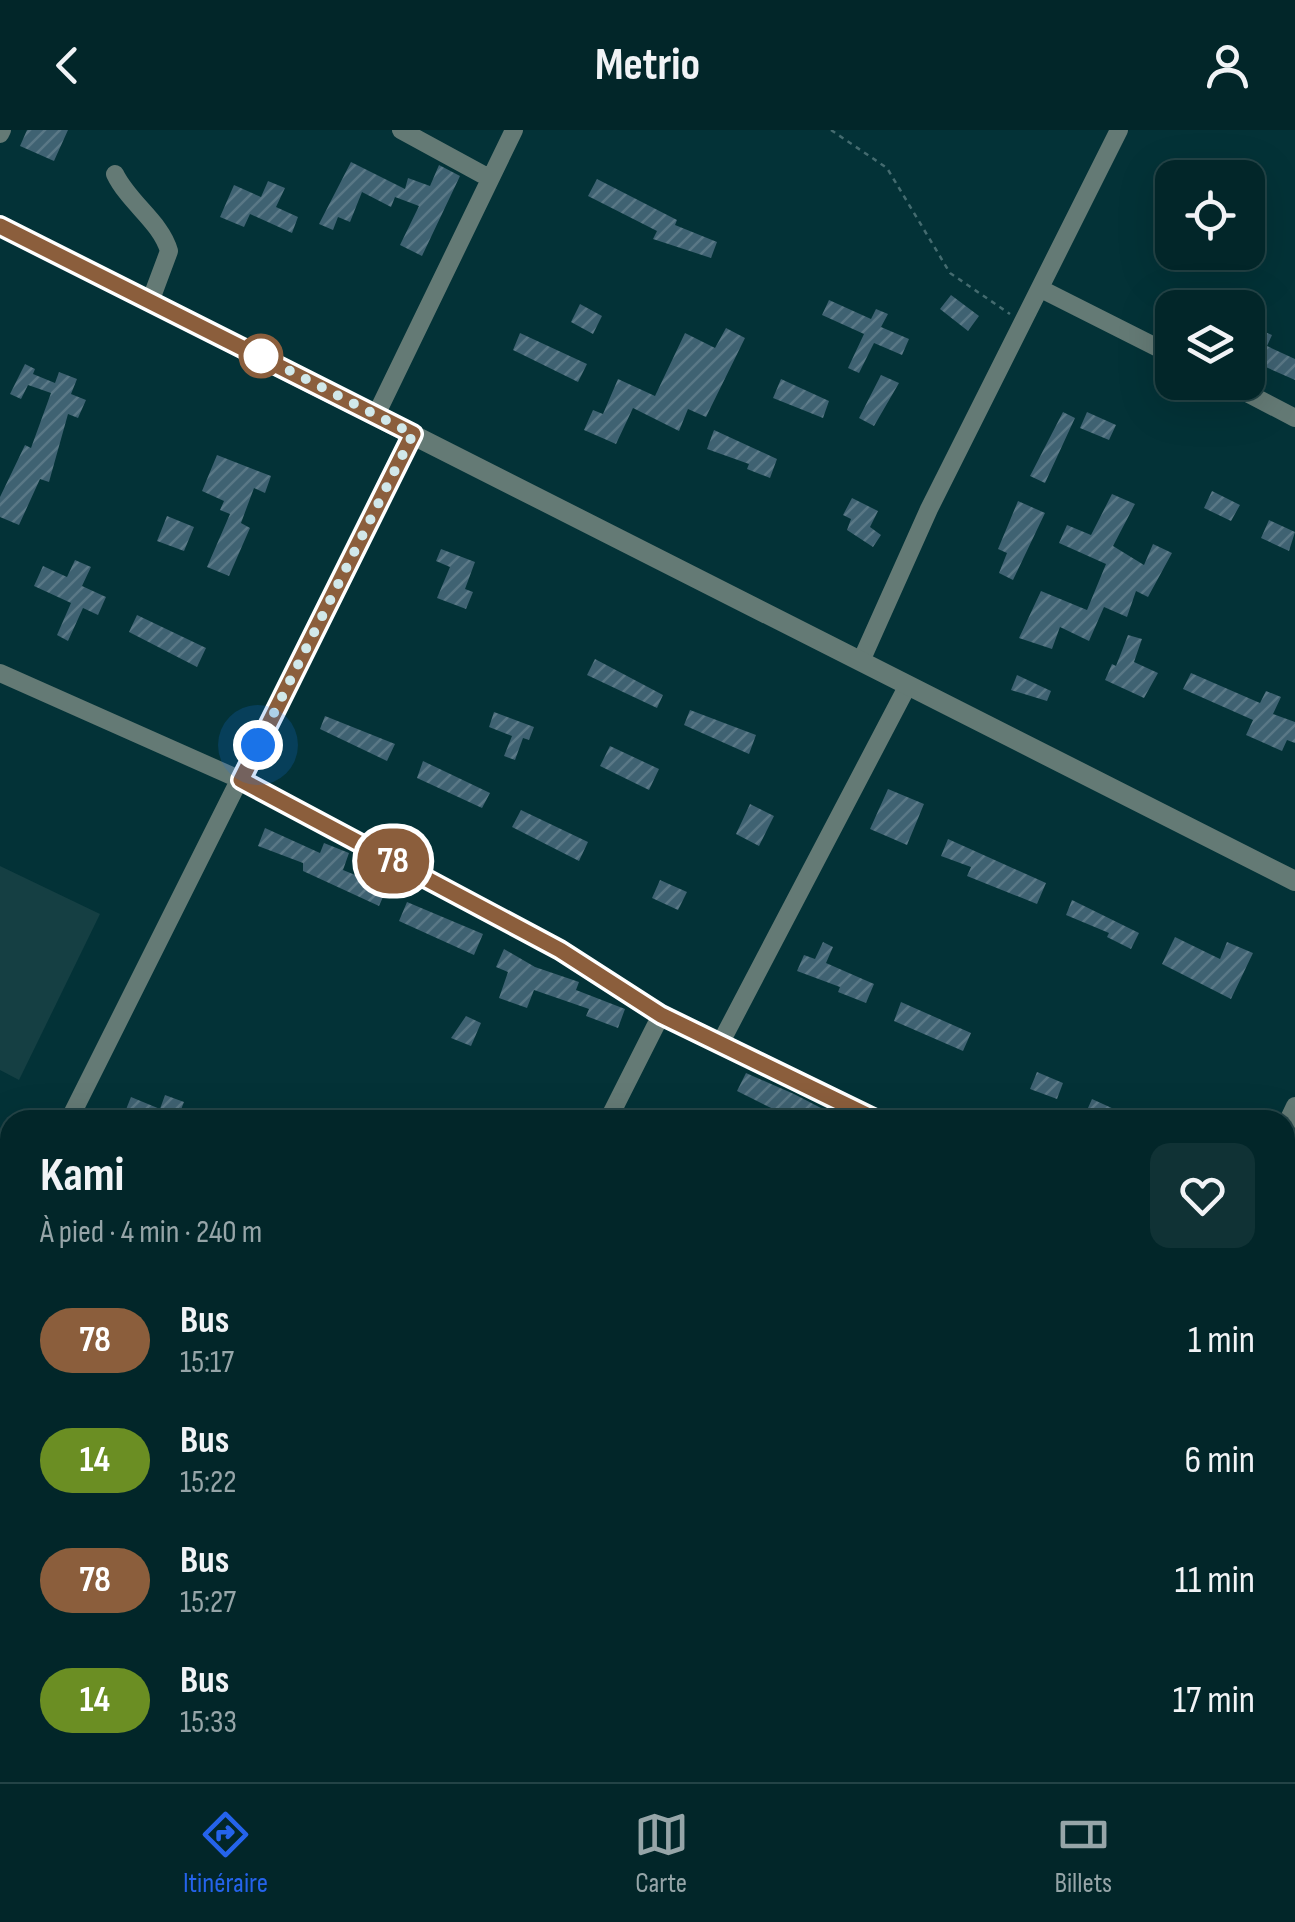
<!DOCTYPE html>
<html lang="fr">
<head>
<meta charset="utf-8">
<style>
  :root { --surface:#022629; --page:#103235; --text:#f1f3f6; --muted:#96a5a8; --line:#234346; --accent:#2563eb }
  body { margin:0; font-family:"Sofia Sans Condensed",sans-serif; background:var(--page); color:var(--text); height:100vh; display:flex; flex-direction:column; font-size:38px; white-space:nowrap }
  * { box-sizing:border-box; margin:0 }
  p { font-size:32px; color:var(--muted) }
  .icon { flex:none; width:55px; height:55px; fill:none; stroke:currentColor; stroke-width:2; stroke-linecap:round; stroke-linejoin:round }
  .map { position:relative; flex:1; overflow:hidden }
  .side { position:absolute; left:0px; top:980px; width:1295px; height:672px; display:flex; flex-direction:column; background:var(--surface); border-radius:30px 30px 0 0; box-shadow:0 10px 40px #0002,0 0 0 2px var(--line) }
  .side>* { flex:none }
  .badge { padding:0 20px; border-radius:32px; font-size:35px; line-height:65px }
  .tools { position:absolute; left:1155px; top:30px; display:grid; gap:20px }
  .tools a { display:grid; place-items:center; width:110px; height:110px; border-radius:20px; background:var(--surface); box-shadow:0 10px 40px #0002,0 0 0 2px var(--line); font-size:50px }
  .you { position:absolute; width:50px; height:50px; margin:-25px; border:8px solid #fff; border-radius:50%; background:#1a73e8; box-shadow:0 0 0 15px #1a73e833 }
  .map>.badge { position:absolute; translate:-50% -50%; box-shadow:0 0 0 5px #fff }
  .round { display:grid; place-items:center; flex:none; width:105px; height:105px; border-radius:20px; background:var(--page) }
  .head { display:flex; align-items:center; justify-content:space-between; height:170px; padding:0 40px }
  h1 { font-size:48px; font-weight:700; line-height:75px }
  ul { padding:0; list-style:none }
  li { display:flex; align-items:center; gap:30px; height:120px; padding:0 40px }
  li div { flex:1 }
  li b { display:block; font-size:38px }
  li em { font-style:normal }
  li .badge { min-width:110px; font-weight:700; text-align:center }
  header { display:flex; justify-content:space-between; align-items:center; height:130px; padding:0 40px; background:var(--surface); font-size:45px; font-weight:700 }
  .dock { display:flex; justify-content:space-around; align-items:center; height:140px; border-top:2px solid var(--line); background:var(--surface); font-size:28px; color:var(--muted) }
  .dock a { display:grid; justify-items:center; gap:5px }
  .dock .active { color:var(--accent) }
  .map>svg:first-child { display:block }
  .built { fill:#153f43 }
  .building { fill:url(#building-hatch) }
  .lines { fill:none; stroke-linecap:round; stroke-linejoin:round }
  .path { stroke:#446b6f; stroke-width:2.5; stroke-dasharray:5 5; stroke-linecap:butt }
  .minor { stroke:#647a75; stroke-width:18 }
  .tertiary { stroke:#647a75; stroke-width:20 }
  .line-casing { stroke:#fff; stroke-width:22 }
  .line { stroke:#8b5e3c; stroke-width:15 }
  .walk { stroke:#d1e8ea; stroke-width:10; stroke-dasharray:0 18 }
  .stop-dot { fill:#fff; stroke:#8b5e3c; stroke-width:5 }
</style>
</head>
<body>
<header><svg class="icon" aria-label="back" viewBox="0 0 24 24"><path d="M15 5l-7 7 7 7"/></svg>Metrio<svg class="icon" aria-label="person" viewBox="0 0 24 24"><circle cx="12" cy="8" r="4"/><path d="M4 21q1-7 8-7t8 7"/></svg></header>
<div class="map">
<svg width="1295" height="1652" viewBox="0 0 1295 1652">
  <defs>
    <pattern id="building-hatch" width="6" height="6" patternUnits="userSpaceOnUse" patternTransform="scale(2.5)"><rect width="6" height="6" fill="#3f6272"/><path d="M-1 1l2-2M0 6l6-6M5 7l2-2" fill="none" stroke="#5a7886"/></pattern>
  </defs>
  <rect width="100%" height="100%" fill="#033237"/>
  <!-- built -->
  <path class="built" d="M 0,736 L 100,784 L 19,950 L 0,940 Z"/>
  <!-- building -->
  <path class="building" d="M 27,0 L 68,0 L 54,31 L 20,16 Z
    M 351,32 L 405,59 L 408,48 L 430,56 L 439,35 L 460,46 L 422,126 L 400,115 L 419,76 L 395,67 L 391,77 L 362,62 L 350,92 L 338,87 L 333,100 L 319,94 Z
    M 597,49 L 677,90 L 675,95 L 717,112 L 711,128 L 653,109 L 657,101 L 588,66 Z
    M 268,51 L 285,58 L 276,77 L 298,87 L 292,103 L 250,84 L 244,97 L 220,87 L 234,55 L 261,67 Z
    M 951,165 L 979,186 L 968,201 L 940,179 Z
    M 829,170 L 871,189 L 876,179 L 888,184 L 881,197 L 909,209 L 902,225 L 874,213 L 859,243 L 848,238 L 864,204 L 822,185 Z
    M 580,174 L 602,186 L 593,204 L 571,192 Z
    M 1248,195 L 1272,205 L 1267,216 L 1295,229 L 1295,250 L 1259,234 L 1252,252 L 1248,249 Z
    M 726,198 L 745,208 L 706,287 L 688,279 L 679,301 L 633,278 L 616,314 L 584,300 L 593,280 L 603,284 L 618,249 L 655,266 L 685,203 L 715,218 Z
    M 520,203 L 587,234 L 578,252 L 513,220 Z
    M 25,234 L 35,239 L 33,244 L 55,253 L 59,242 L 77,249 L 71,264 L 86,270 L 78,288 L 68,284 L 49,352 L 40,349 L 19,395 L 0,387 L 0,367 L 25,315 L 31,318 L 51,263 L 28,255 L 21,269 L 10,264 Z
    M 881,245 L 899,253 L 874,296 L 859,288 Z
    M 781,249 L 829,271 L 823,288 L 773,268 Z
    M 1063,282 L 1075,288 L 1045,353 L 1030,346 Z
    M 1087,282 L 1116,295 L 1109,310 L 1080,298 Z
    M 714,300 L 777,329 L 770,348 L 747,339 L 749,334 L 707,319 Z
    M 217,325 L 271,346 L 265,363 L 254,358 L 241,393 L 250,398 L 229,446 L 207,437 L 230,384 L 220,380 L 224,371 L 202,361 Z
    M 1212,361 L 1240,375 L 1231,391 L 1204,378 Z
    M 1112,364 L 1135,374 L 1113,416 L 1144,435 L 1153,414 L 1172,423 L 1148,467 L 1136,461 L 1127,487 L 1104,477 L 1089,511 L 1060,497 L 1052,519 L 1019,508 L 1041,461 L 1087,480 L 1106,434 L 1059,413 L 1067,395 L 1091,405 Z
    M 852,368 L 878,381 L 870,397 L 881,405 L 873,417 L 847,400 L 851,389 L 843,385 Z
    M 1018,371 L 1045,383 L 1013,450 L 999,443 L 1007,423 L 998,419 Z
    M 167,386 L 194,397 L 184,421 L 157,411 Z
    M 1269,390 L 1295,402 L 1289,421 L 1261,408 Z
    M 441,419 L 475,432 L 465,459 L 473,462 L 466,479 L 437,468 L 450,437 L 436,431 Z
    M 75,430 L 91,437 L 82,456 L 106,467 L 98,485 L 83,478 L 68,511 L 57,505 L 71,473 L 34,456 L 43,436 L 67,447 Z
    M 137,485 L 206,518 L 197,537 L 129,502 Z
    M 1128,505 L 1142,509 L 1134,532 L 1158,543 L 1144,568 L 1105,550 L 1112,534 L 1116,536 Z
    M 595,529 L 663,565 L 657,578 L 587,545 Z
    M 1191,543 L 1260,573 L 1266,561 L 1281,567 L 1273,584 L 1295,592 L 1295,613 L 1287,610 L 1282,621 L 1246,605 L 1253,590 L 1183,559 Z
    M 1017,545 L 1051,561 L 1047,571 L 1011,560 Z
    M 690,580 L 756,605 L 749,624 L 684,595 Z
    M 494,582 L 534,597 L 529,610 L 523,608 L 515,630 L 504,626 L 512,606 L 489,597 Z
    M 325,586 L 395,614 L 387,631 L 320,599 Z
    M 610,616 L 659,639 L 649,660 L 600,636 Z
    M 423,631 L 490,663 L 482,678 L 417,648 Z
    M 888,659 L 924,674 L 907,715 L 870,699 Z
    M 750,674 L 774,686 L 759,716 L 736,704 Z
    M 521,680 L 588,712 L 579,731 L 512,697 Z
    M 265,698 L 320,723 L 324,713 L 349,723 L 343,740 L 387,758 L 379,776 L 303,741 L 303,733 L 258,716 Z
    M 948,709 L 1046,753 L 1037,774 L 967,746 L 971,737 L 941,726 Z
    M 660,750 L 687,762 L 678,780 L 652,768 Z
    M 1072,770 L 1139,803 L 1131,819 L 1107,807 L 1109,803 L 1066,785 Z
    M 407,772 L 483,804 L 474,825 L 399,791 Z
    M 1175,807 L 1220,829 L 1227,812 L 1253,823 L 1231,869 L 1162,834 Z
    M 823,812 L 833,817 L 826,833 L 874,854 L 866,873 L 838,862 L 840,857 L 797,841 L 804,825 L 815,829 Z
    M 504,819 L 535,837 L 579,852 L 576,860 L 625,879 L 618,898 L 586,886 L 589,879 L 534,860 L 527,878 L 499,868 L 508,842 L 496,837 Z
    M 901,872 L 971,903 L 963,921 L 894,891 Z
    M 466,886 L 481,893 L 471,916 L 451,908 Z
    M 1037,942 L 1063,953 L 1057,969 L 1030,959 Z
    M 746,943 L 794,964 L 844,990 L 799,990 L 769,977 L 737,961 Z
    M 165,965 L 184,972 L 178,987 L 186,990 L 123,987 L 131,967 L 160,979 Z
    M 1092,969 L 1138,990 L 1091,990 L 1084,987 Z"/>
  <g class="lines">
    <!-- path -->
    <path class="path" d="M 831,0 L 887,38 L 950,143 L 1010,184"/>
    <!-- minor -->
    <path class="minor" d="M 401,0 L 489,48
      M 0,4 L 2,0
      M 115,44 C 129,73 161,92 169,121 L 150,172
      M 1043,160 L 1172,225
      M 1226,252 L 1295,288
      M 376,285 L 514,0
      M 861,531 L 929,379 L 1119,0
      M 0,543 L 241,650 L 560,819 L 661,885 L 877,990
      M 721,912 L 908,555
      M 69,990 L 413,303
      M 608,990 L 661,885
      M 1285,997 L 1295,976
      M 0,1018 L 10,1023
      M 0,1131 L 10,1111
      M 1285,1192 L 1295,1196
      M 0,1362 L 10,1367
      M 1285,1401 L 1295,1406
      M 1285,1640 L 1295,1644
      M 556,1642 L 574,1652
      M 277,1652 L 281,1642
      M 951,1652 L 956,1642"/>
    <!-- tertiary -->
    <path class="tertiary" d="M 0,96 L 1295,751"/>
  </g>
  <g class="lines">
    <defs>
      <path id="line" d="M 0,96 L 413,304 L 241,650 L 560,820 L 661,885 L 877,990"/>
    </defs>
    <!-- line casing -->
    <use href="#line" class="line-casing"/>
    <!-- line -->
    <use href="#line" class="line"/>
    <!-- walk -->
    <path class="walk" d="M 258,615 L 413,304 L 261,226"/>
  </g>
  <!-- markers -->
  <circle class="stop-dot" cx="261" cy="226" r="20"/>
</svg>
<div class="tools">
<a><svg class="icon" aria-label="locate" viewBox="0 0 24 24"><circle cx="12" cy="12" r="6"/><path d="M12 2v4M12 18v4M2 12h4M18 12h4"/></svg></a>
<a><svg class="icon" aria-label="layers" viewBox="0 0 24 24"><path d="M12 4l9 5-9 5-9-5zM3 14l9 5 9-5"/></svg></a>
</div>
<div class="you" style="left:258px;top:615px"></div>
<b class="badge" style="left:393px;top:731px;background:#8b5e3c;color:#fff">78</b>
<section class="side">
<div class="head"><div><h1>Kami</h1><p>À pied · 4 min · 240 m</p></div><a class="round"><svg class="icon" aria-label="heart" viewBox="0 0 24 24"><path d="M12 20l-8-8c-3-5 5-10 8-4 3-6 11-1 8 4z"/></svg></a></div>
<ul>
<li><span class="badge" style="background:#8b5e3c;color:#fff">78</span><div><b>Bus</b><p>15:17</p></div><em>1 min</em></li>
<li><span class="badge" style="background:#6b8e23;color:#fff">14</span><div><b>Bus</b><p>15:22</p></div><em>6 min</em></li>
<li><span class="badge" style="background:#8b5e3c;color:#fff">78</span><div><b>Bus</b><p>15:27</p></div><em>11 min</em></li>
<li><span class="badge" style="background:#6b8e23;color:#fff">14</span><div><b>Bus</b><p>15:33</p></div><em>17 min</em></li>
</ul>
</section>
</div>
<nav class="dock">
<a class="active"><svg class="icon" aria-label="directions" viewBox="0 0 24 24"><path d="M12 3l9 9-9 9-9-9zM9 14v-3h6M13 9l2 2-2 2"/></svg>Itinéraire</a>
<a><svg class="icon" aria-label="map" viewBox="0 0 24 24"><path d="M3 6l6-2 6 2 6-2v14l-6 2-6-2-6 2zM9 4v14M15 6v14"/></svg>Carte</a>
<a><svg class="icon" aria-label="tickets" viewBox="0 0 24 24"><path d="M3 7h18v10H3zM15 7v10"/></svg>Billets</a>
</nav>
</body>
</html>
